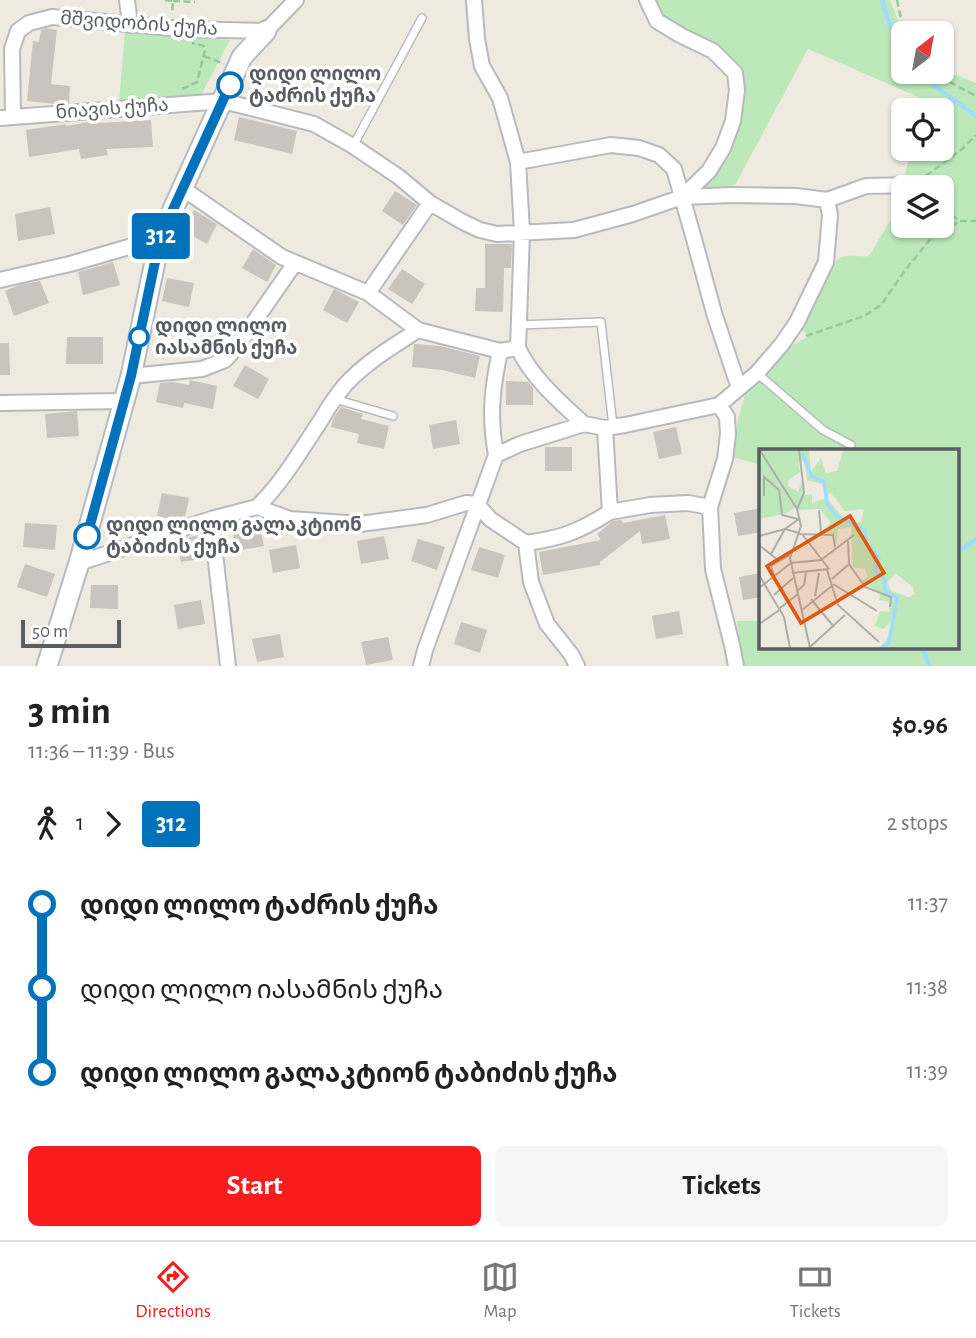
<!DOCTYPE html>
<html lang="en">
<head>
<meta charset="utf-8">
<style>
  :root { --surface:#fff; --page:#f6f6f6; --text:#222; --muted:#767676; --line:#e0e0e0; --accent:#f81d1c }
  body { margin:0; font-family:"Alegreya Sans","Noto Sans Georgian",sans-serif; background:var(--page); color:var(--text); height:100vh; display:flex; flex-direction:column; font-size:26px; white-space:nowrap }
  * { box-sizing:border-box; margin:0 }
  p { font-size:23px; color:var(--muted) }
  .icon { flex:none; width:38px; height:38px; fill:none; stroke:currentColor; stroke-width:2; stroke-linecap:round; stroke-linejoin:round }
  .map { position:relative; height:666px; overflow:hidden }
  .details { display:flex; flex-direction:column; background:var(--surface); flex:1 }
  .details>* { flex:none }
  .badge { padding:0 14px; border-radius:5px; font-size:24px; line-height:46px }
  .needle { width:46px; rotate:31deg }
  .fabs { position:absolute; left:891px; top:21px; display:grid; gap:14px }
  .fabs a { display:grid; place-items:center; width:63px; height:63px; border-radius:10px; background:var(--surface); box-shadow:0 2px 5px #0004; font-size:35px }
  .scale { position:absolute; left:21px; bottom:18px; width:100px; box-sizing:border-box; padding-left:7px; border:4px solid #595e63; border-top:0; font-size:19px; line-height:24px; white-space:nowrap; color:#595e63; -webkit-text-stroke:5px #fff; paint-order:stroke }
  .map>.badge { position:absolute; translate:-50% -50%; box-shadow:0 0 0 4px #fff }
  .legs { display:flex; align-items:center; gap:10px; height:77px; padding:0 28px; font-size:23px }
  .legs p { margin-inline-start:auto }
  .overview { display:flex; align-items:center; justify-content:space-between; height:119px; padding:0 28px }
  h1 { font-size:38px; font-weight:700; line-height:52px }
  .primary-button { display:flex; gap:14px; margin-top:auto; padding:14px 28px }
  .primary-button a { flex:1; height:80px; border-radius:10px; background:var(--accent); color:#fff; font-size:28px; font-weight:700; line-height:80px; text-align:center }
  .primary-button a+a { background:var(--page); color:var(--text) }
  ul { padding:0 28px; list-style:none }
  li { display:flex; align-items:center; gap:24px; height:84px; font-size:26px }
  li i { display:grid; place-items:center; width:10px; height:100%; margin:0 9px; background:currentColor }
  li i::after { content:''; width:18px; height:18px; margin:-9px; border:5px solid; border-radius:50%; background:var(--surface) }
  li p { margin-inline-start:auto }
  li:first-child i { background:linear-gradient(#0000 50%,currentColor 0) }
  li:last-child i { background:linear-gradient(currentColor 50%,#0000 0) }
  .dock { display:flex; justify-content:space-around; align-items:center; height:98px; border-top:2px solid var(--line); background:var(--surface); font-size:19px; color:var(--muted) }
  .dock a { display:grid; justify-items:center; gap:4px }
  .dock .selected { color:var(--accent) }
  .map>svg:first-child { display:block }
  .green { fill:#bde8ba }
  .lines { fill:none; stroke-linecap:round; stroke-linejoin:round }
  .stream { stroke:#9fdcff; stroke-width:4.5 }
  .building { fill:#c9c4bd }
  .lane-casing { stroke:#b6babf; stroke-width:10 }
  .street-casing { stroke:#b6babf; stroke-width:18 }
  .secondary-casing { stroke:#b6bbc1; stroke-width:23 }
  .path { stroke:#93ca9e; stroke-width:2.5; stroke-dasharray:7 3.5; stroke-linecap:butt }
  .lane { stroke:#fff; stroke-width:7 }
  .street { stroke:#fff; stroke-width:14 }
  .secondary { stroke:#fff; stroke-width:19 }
  .line-1-casing { stroke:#fff; stroke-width:16 }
  .line-1 { stroke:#0072bc; stroke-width:10 }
  .stop-1-dot { fill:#fff; stroke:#0072bc; stroke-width:3.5 }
  .labels { text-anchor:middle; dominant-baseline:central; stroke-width:7; stroke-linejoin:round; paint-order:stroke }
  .street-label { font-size:19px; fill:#595e63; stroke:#fff }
  .stop-label { font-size:19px; font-weight:bold; fill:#595e63; stroke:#fff; text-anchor:start }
  .inset-river { fill:none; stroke:#9fdcff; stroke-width:3.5 }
  .inset-road { fill:none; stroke:#aeaeaa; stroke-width:2 }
  .view { fill:#e15910; fill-opacity:0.15; stroke:#e15910; stroke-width:3.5 }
  .inset-edge { fill:none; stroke:#595e63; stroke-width:3.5 }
</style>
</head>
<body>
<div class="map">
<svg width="976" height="666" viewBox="0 0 976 666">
  <rect width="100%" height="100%" fill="#eeeae0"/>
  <!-- green -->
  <path class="green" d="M 654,0 L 890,0 L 903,33 L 903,72 L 942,72 L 942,69 L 976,83 L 976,666 L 743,666 L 737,621 L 761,621 L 761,647 L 957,647 L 957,451 L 761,451 L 761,465 L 733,457 L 738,420 L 746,391 L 785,349 L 809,336 L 800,328 C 807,312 826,263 842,257 C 849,254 861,257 869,256 L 902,201 L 903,194 L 903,226 L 942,226 L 942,187 L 904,187 L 905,174 L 911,149 L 942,149 L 942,110 L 921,110 L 923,99 L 808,49 L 735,185 L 705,189 L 704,183 L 732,140 L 742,107 L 741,67 L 663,18 Z
    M 125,32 L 230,40 L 201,95 L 119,102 Z"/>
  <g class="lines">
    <!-- stream -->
    <path class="stream" d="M 882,0 L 897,46 L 903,52
      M 921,72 L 932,84 L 976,116
      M 957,552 L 976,540
      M 922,647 L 929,666"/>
  </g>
  <!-- building -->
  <path class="building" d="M 46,28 L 57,30 L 51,84 L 70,86 L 69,103 L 55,104 L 27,101 L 33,41 L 39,42 L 41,30 Z
    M 239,117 L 297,131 L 292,154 L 234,140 Z
    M 100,120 L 100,123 L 151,120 L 153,147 L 106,149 L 108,155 L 81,159 L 79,149 L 29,157 L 26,130 L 66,124 L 66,126 Z
    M 395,191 L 417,205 L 403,225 L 382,211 Z
    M 50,207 L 55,234 L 18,241 L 15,214 Z
    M 194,210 L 217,224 L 207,244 L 182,230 Z
    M 485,244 L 512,244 L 511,268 L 504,268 L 503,312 L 475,311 L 476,288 L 485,288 Z
    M 253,249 L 276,265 L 267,282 L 242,268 Z
    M 113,262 L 120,285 L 83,295 L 78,272 Z
    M 402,269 L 425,284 L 412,304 L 388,289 Z
    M 167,278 L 194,283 L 189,307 L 162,301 Z
    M 40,281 L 49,303 L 14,316 L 5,291 L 19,285 Z
    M 334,289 L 359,302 L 347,323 L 323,310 Z
    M 67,337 L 103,337 L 103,364 L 66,364 Z
    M 0,343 L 9,343 L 10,375 L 0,375 Z
    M 414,344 L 440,346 L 480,356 L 475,378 L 442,370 L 412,367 Z
    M 245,365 L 269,379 L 258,399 L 233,386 Z
    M 190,380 L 217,386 L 213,409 L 184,403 L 183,408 L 156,402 L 160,383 L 173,382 L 189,385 Z
    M 506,381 L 528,382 L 533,388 L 533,405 L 506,405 Z
    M 341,407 L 363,414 L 361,419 L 389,426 L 384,449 L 357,443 L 359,434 L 331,427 L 333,419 Z
    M 77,411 L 79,436 L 47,438 L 45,414 Z
    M 456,420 L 460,444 L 433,449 L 429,425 Z
    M 676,427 L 682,454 L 659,459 L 653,432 Z
    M 545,447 L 572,447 L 572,471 L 545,471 Z
    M 162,493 L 189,498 L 185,518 L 177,520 L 157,516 Z
    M 761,508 L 761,532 L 738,536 L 734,513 Z
    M 665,515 L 670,539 L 642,544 L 640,531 L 600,562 L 600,565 L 543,575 L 539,552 L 601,540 L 597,534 L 613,521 L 621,520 L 623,523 Z
    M 25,523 L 57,525 L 55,550 L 23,547 Z
    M 259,523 L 264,546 L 236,551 L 233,532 L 223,530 Z
    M 203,534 L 206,558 L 181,562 L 177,540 Z
    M 384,536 L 389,559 L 361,564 L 357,541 Z
    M 418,539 L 445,547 L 437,570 L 411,561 Z
    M 296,545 L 300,568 L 273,573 L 269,550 Z
    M 479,547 L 505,555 L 498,578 L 471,570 Z
    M 25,564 L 55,574 L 47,597 L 17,587 Z
    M 761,573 L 761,597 L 743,600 L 739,577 Z
    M 91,585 L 118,585 L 118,609 L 90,608 Z
    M 201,600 L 205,624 L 178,629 L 174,605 Z
    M 679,611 L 683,634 L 656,639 L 652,616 Z
    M 461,622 L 487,630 L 480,653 L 454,644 Z
    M 280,634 L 284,657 L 257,662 L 252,639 Z
    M 388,637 L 393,660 L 366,665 L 361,642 Z"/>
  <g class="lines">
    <defs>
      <path id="lane" d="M 353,146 L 422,18
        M 518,325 L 601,322 L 613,426
        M 757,373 L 823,430 L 851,445
        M 335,399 L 393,416"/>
      <path id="street" d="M 127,0 L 130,25
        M 474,0 L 477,39 L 482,66 L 500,98 L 518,162 L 522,232 L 518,348 C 532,378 560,402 584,424
        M 647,0 L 657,21 L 680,35 L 713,51 L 735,73 L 737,90 L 733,121 L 723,148 L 709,171 L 682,197
        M 13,116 L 12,49 L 18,31 L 29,23 L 52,17 L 183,29 L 266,31 L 296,0
        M 0,118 L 223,101 L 314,124 L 353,146 L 399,177 L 430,203 L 463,222 L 480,230 L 497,234 L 574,230 L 633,214 L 682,197 L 732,195 L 796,196 L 827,200 L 866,186 L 915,185
        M 518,162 L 611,145 L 639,148 L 659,155 L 674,169 L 694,239 L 714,313 L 739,388
        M 182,188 L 282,257 L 368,293 L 418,330 L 500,351 L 518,348
        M 0,280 L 70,264 L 160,238
        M 368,293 L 430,203
        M 131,376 L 202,369 L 225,360 L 236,348 L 295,263
        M 0,403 L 123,401
        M 719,405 L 727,417 L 728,434 L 725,459 L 710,507 L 713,569 L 732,645 L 736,666
        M 496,455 C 489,416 492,389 500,351
        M 477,504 L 490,519 L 526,543 L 531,582 L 547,624 L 571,654 L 577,666
        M 257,507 C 283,482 301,450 321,420 C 328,408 336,396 345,385 C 366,362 392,347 418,330
        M 610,512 L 650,505 L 688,503 L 710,507
        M 211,519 L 228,666
        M 526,543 C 562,538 578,532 610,512 L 605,428
        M 79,563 L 211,519 L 257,507 L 290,519 L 360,524 L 427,515 L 466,503 L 477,504
        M 421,666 L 425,650 L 496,455 L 520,444 L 584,424 L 605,428 L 625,425 L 719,405 L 757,373 L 782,344 L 797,322 L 826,262 L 830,215 L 827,200"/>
      <path id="secondary" d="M 47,666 L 79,563 L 131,376 L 160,238 L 242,57 L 266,31"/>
    </defs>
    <!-- lane casing -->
    <use href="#lane" class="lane-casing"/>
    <!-- street casing -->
    <use href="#street" class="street-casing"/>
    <!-- secondary casing -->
    <use href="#secondary" class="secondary-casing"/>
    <!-- path -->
    <path class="path" d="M 165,0 L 173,1 L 172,14
      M 897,0 L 904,33
      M 173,1 L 195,2
      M 204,56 L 224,64
      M 931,72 L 976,96
      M 182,89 L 197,82 L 205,50 L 204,46 L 192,43
      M 926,176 L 962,149 L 976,135
      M 942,210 L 961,221 L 976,221
      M 806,336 L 864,316 L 881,305 L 906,269 L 932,237 L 961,221"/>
    <!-- lane -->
    <use href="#lane" class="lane"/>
    <!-- street -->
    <use href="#street" class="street"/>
    <!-- secondary -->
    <use href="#secondary" class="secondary"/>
  </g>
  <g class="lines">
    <defs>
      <path id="line-1" d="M 87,536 L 131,376 L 160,238 L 230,85"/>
    </defs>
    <!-- line-1 casing -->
    <use href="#line-1" class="line-1-casing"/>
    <!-- line-1 -->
    <use href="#line-1" class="line-1"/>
  </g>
  <!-- markers -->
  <g class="stop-1-dot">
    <circle cx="230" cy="85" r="12"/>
    <circle cx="139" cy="337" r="9"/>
    <circle cx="87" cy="536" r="12"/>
  </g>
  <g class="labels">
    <!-- street labels -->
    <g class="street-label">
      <text transform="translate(139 24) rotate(4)">მშვიდობის ქუჩა</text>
      <text transform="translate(112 109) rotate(-4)">ნიავის ქუჩა</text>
    </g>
    <!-- stop labels -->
    <g class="stop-label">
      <text x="249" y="74">დიდი ლილო<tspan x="249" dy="22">ტაძრის ქუჩა</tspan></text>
      <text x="155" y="326">დიდი ლილო<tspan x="155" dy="22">იასამნის ქუჩა</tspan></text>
      <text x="106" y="525">დიდი ლილო გალაკტიონ<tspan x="106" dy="22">ტაბიძის ქუჩა</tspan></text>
    </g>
  </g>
  <!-- overview -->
  <g transform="translate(759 449)">
    <rect width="200" height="200" fill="#eeeae0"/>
    <path d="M 0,0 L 50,0 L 52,23 L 62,9 L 67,24 L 78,22 L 85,0 L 199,0 L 199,199 L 119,199 L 127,192 L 133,172 L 124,180 L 116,177 L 121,162 L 130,163 L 131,153 L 120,151 L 121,144 L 102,132 L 109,128 L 106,120 L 94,118 L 92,78 L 79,80 L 78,97 L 75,85 L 63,83 L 72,74 L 61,60 L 39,61 L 37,57 L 28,64 L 0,70 ZM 45,11 L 48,31 L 63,35 L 67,47 L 72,44 L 86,62 L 105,60 L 102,73 L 88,74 L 68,49 L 53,54 L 53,45 L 46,46 L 42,34 L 39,43 L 29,37 L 29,31 L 41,23 L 39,12 ZM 137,125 L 154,138 L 156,145 L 150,148 L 132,142 L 128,133 Z" fill="#bde8ba" fill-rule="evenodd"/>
    <path class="inset-river" d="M 43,4 L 53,28 L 65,32 L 68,54 L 76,66 L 106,81 L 107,93 L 120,109 L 116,122 L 126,130 L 126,142 L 138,149 L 130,194 L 123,199"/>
    <path class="inset-road" d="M 0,0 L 38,60M 40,0 L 45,44 L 38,60 L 42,77 L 31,109 L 51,199M 5,47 L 5,28 L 20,41 L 23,66 L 39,70M 60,61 L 62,83M 40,85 L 74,86 L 76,98M 43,85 L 70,120M 0,87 L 26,80 L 40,84M 0,96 L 20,112M 12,105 L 26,80 L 40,70M 90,115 L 106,138 L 132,148 L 131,158M 68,121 L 79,156 L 120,193M 33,124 L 70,120M 0,126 L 25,168 L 31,199M 15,126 L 12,117 L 31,106M 73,130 L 90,115 L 89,92M 74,135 L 118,162M 0,139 L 32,114 L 62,111 L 95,86M 38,142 L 45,136 L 47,124M 15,146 L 34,129M 56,147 L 60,124M 52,150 L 75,178M 21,159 L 39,145M 43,161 L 74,136M 0,175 L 22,160M 51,198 L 86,166"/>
    <path class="view" d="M 91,67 L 125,124 L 42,174 L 8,117 Z"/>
    <rect width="200" height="200" class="inset-edge"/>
  </g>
</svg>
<div class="fabs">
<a><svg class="needle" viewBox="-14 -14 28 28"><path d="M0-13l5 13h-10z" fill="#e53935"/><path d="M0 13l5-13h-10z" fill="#767676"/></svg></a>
<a><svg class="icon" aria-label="locate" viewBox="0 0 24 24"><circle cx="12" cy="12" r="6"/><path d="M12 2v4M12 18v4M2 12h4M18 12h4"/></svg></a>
<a><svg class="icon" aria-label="layers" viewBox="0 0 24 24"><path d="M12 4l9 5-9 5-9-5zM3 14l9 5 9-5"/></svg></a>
</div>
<div class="scale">50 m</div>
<b class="badge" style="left:161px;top:236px;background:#0072bc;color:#fff">312</b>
</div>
<section class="details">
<div class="overview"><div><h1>3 min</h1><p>11:36 – 11:39 · Bus</p></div><b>$0.96</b></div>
<div class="legs"><svg class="icon" aria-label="walk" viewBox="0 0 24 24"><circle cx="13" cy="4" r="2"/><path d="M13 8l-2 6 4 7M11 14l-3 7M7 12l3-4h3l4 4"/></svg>1<svg class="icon" aria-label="forward" viewBox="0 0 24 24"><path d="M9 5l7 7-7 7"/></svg><b class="badge" style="background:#0072bc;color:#fff">312</b><p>2 stops</p></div>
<ul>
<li><i style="color:#0072bc"></i><b>დიდი ლილო ტაძრის ქუჩა</b><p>11:37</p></li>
<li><i style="color:#0072bc"></i><span>დიდი ლილო იასამნის ქუჩა</span><p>11:38</p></li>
<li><i style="color:#0072bc"></i><b>დიდი ლილო გალაკტიონ ტაბიძის ქუჩა</b><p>11:39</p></li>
</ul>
<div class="primary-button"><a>Start</a><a>Tickets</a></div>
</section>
<nav class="dock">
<a class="selected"><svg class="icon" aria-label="directions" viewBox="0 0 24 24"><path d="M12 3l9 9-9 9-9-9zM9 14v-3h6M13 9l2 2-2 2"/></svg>Directions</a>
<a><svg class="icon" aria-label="map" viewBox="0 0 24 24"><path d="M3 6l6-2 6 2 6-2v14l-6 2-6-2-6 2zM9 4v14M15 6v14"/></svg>Map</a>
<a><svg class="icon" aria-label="tickets" viewBox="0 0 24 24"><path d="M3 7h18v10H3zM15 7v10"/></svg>Tickets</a>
</nav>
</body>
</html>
